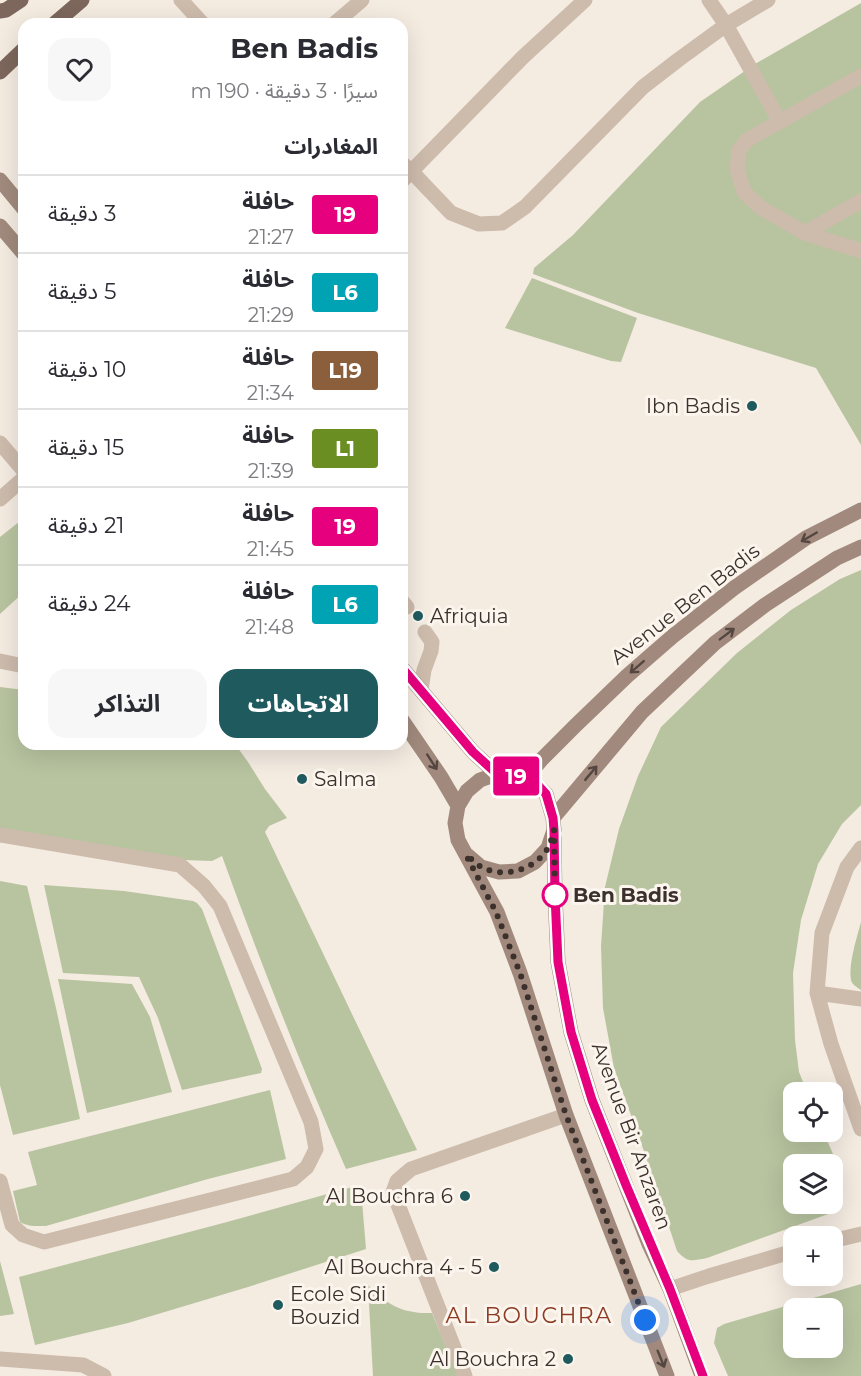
<!DOCTYPE html>
<html lang="ar">
<head>
<meta charset="utf-8">
<style>
  :root { --surface:#fff; --page:#f7f7f7; --text:#2b2b33; --muted:#7c7c81; --line:#e1e1e2; --accent:#1f5a5e }
  body { margin:0; font-family:Montserrat,"Noto Sans Arabic",sans-serif; background:var(--page); color:var(--text); direction:rtl; height:100vh; display:flex; flex-direction:column; font-size:22px; white-space:nowrap }
  * { box-sizing:border-box; margin:0 }
  p { font-size:20px; color:var(--muted) }
  .icon { flex:none; width:33px; height:33px; fill:none; stroke:currentColor; stroke-width:2; stroke-linecap:round; stroke-linejoin:round }
  .map { position:relative; flex:1; overflow:hidden; direction:ltr }
  .panel { position:absolute; left:18px; top:18px; width:390px; height:732px; display:flex; flex-direction:column; background:var(--surface); border-radius:18px; box-shadow:0 6px 24px #0002; direction:rtl }
  .panel>* { flex:none }
  .badge { padding:0 12px; border-radius:4px; font-size:21px; line-height:39px }
  .buttons { position:absolute; left:783px; top:1082px; display:grid; gap:12px }
  .buttons a { display:grid; place-items:center; width:60px; height:60px; border-radius:12px; background:var(--surface); box-shadow:0 6px 24px #0002; font-size:30px }
  .you { position:absolute; width:30px; height:30px; margin:-15px; border:4px solid #fff; border-radius:50%; background:#1a73e8; box-shadow:0 0 0 9px #1a73e833 }
  .map>.badge { position:absolute; translate:-50% -50%; box-shadow:0 0 0 3px #fff }
  h2 { padding:0 30px; font-size:22px; line-height:54px }
  .round { display:grid; place-items:center; flex:none; width:63px; height:63px; border-radius:18px; background:var(--page) }
  .headline { display:flex; align-items:center; justify-content:space-between; height:102px; padding:0 30px }
  h1 { font-size:28px; font-weight:700; line-height:45px }
  .cta { display:flex; gap:12px; margin-top:auto; padding:12px 30px }
  .cta a { flex:1; height:69px; border-radius:18px; background:var(--accent); color:#fff; font-size:24px; font-weight:700; line-height:69px; text-align:center }
  .cta a+a { background:var(--page); color:var(--text) }
  ul { padding:0; list-style:none }
  li { display:flex; align-items:center; gap:18px; height:78px; padding:0 30px; border-top:2px solid var(--line) }
  li div { flex:1 }
  li b { display:block; font-size:22px }
  li em { font-style:normal }
  li .badge { min-width:66px; font-weight:700; text-align:center }
  .map>svg:first-child { display:block }
  .green { fill:#b8c4a0; fill-rule:evenodd }
  .lines { fill:none; stroke-linecap:round; stroke-linejoin:round }
  .street { stroke:#cdbbac; stroke-width:15 }
  .secondary { stroke:#a18a7d; stroke-width:15 }
  .primary { stroke:#7d675c; stroke-width:15 }
  .oneway { stroke:#544640 }
  .line-casing { stroke:#fff; stroke-width:14 }
  .line { stroke:#e6007e; stroke-width:9 }
  .walk { stroke:#3b302b; stroke-width:6; stroke-dasharray:0 10.8 }
  .poi-dot { fill:#1f5a5e; stroke:#fbf5ee; stroke-width:2 }
  .stop-dot { fill:#fff; stroke:#e6007e; stroke-width:3 }
  .labels { text-anchor:middle; dominant-baseline:central; stroke-width:6; stroke-linejoin:round; paint-order:stroke }
  .poi-label { font-size:20px; fill:#3b302b; stroke:#fbf5ee; text-anchor:end }
  .street-label { font-size:20px; fill:#3b302b; stroke:#fbf5ee }
  .stop-label { font-size:20px; font-weight:bold; fill:#3b302b; stroke:#fbf5ee; text-anchor:start }
  .quarter-label { font-size:22px; letter-spacing:1.5px; fill:#8c3b22; stroke:#fbf5ee }
</style>
</head>
<body>
<div class="map">
<svg width="861" height="1376" viewBox="0 0 861 1376">
  <rect width="100%" height="100%" fill="#f4ebe1"/>
  <!-- green -->
  <path class="green" d="M 861,3 L 861,445 L 816,368 L 638,313 L 533,274 L 534,268 L 573,235 L 700,102 L 755,64 Z
    M 532,278 L 637,318 L 621,362 L 611,361 L 505,328 Z
    M 24,518 L 24,592 L 0,614 L 0,537 Z
    M 861,570 L 861,805 L 842,824 L 818,864 L 801,920 L 793,973 L 795,1040 L 799,1072 L 807,1092 L 794,1092 L 794,1131 L 823,1131 C 830,1148 847,1180 842,1198 C 840,1205 835,1209 831,1213 L 707,1258 C 691,1261 688,1263 677,1251 L 645,1154 L 614,1068 L 603,1008 L 601,946 L 605,887 L 619,829 L 638,776 L 661,727 L 737,653 L 791,610 L 840,579 ZM 794,1164 L 832,1164 L 832,1203 L 794,1203 Z
    M 0,687 L 24,690 L 24,744 L 235,744 L 248,762 L 265,789 L 287,818 L 269,826 L 265,832 L 417,1150 L 346,1169 C 301,1066 260,961 222,856 L 212,861 L 183,860 L 0,829 Z
    M 0,881 L 27,886 L 56,1008 L 80,1119 L 13,1135 L 0,1085 Z
    M 44,885 L 124,891 L 193,901 L 197,903 L 202,909 L 262,1069 L 261,1073 L 182,1090 L 158,1018 L 139,977 L 63,973 Z
    M 861,922 L 861,990 C 857,987 852,985 851,980 C 848,965 857,937 861,922 Z
    M 58,979 L 132,984 L 150,1017 L 172,1092 L 87,1113 Z
    M 270,1090 L 286,1159 L 208,1179 L 46,1226 C 37,1226 29,1227 20,1222 L 13,1191 L 37,1185 L 28,1152 Z
    M 356,1186 L 361,1189 L 366,1249 L 248,1287 L 128,1323 L 35,1345 L 19,1277 L 227,1222 Z
    M 0,1261 L 14,1314 L 0,1316 Z
    M 861,1284 L 861,1376 L 728,1376 L 714,1343 L 717,1328 L 724,1324 ZM 794,1308 L 832,1308 L 832,1347 L 794,1347 Z
    M 368,1285 C 387,1305 403,1314 432,1313 L 458,1376 L 373,1376 Z"/>
  <g class="lines">
    <!-- street -->
    <path class="street" d="M 181,0 L 203,24
      M 709,0 L 726,25 L 780,122
      M 334,24 L 362,0
      M 861,76 L 747,140 L 739,150 L 737,169 L 744,192 L 761,208 L 805,233 L 861,251
      M 402,163 L 412,172 L 451,213 L 479,224 L 502,223 L 525,207 L 643,87 L 678,60 L 726,25 L 768,0
      M 402,181 L 523,57 L 585,0
      M 805,233 L 861,201
      M 0,443 L 24,471
      M 0,499 L 24,478
      M 402,601 L 407,607
      M 0,661 L 24,666
      M 421,690 L 424,670 L 431,651 L 432,642 L 425,632
      M 0,835 L 180,865 L 204,886 L 220,906 L 311,1122 L 316,1149 L 307,1167 L 293,1179 L 44,1242 L 23,1235 L 12,1225 L 0,1181
      M 861,848 L 847,867 L 822,933 L 817,993 L 831,1044 L 861,1129
      M 817,993 L 861,999
      M 832,1241 L 861,1234
      M 670,1289 L 709,1276 L 794,1251
      M 0,1359 L 83,1365 L 104,1376
      M 465,1376 L 393,1192 L 397,1181 L 411,1169 L 566,1115"/>
    <!-- secondary -->
    <path class="secondary" d="M 0,180 L 24,209
      M 0,226 L 24,254
      M 402,668 L 473,752 L 497,774
      M 402,720 L 441,777 L 458,806
      M 526,778 L 542,759 L 575,726 L 627,676 L 673,636 L 734,588 L 806,538 L 861,510
      M 553,818 L 642,712 L 715,643 L 765,605 L 837,558 L 861,547
      M 554,838 L 555,895 L 558,962 L 571,1032 L 592,1100 L 649,1244 L 670,1289 L 702,1376
      M 467,855 L 481,867 L 499,872 L 518,871 L 535,862 L 548,848 L 554,830 L 553,818 L 546,794 L 537,785 L 526,778 L 497,774 L 480,780 L 467,791 L 458,806 L 455,823 L 458,840 L 497,912 L 520,973 L 566,1115 L 667,1376"/>
    <!-- primary -->
    <path class="primary" d="M 0,11 L 6,10 L 21,0
      M 54,24 L 82,0
      M 0,72 L 24,49"/>
  </g>
  <!-- one-way arrows -->
  <defs><path id="oneway-shaft" d="M-6 0H5M1.5-3L5.5 0L1.5 3" fill="none" stroke-width="1.6" stroke-linecap="round" stroke-linejoin="round" transform="scale(1.5)"/></defs>
  <g class="oneway">
    <use href="#oneway-shaft" transform="translate(809 537) rotate(150)"/>
    <use href="#oneway-shaft" transform="translate(727 634) rotate(-37)"/>
    <use href="#oneway-shaft" transform="translate(637 667) rotate(139)"/>
    <use href="#oneway-shaft" transform="translate(432 762) rotate(57)"/>
    <use href="#oneway-shaft" transform="translate(591 773) rotate(-50)"/>
    <use href="#oneway-shaft" transform="translate(661 1359) rotate(68)"/>
  </g>
  <g class="lines">
    <defs>
      <path id="line" d="M 402,668 L 473,752 L 497,774 L 526,778 L 537,784 L 546,794 L 553,818 L 554,830 L 555,895 L 558,962 L 571,1032 L 592,1100 L 626,1185 L 670,1289 L 703,1376"/>
    </defs>
    <!-- line casing -->
    <use href="#line" class="line-casing"/>
    <!-- line -->
    <use href="#line" class="line"/>
    <!-- walk -->
    <path class="walk" d="M 555,895 L 554,830 C 552,836 551,843 548,848 C 535,870 504,879 481,867 C 476,864 471,858 466,855 L 496,912 L 520,973 L 566,1115 L 645,1320"/>
  </g>
  <!-- markers -->
  <g class="poi-dot">
    <circle cx="752" cy="406" r="6"/>
    <circle cx="418" cy="616" r="6"/>
    <circle cx="302" cy="779" r="6"/>
    <circle cx="465" cy="1196" r="6"/>
    <circle cx="494" cy="1267" r="6"/>
    <circle cx="278" cy="1305" r="6"/>
    <circle cx="568" cy="1359" r="6"/>
  </g>
  <circle class="stop-dot" cx="555" cy="895" r="12"/>
  <g class="labels">
    <!-- poi labels -->
    <g class="poi-label">
      <text x="740" y="406">Ibn Badis</text>
      <text x="430" y="616" text-anchor="start">Afriquia</text>
      <text x="314" y="779" text-anchor="start">Salma</text>
      <text x="453" y="1196">Al Bouchra 6</text>
      <text x="482" y="1267">Al Bouchra 4 - 5</text>
      <text x="290" y="1294" text-anchor="start">Ecole Sidi<tspan x="290" dy="23">Bouzid</tspan></text>
      <text x="556" y="1359">Al Bouchra 2</text>
    </g>
    <!-- street labels -->
    <g class="street-label">
      <text transform="translate(685 604) rotate(-38)">Avenue Ben Badis</text>
      <text transform="translate(632 1136) rotate(70)">Avenue Bir Anzaren</text>
    </g>
    <!-- stop labels -->
    <g class="stop-label">
      <text x="573" y="895">Ben Badis</text>
    </g>
    <!-- quarter labels -->
    <g class="quarter-label">
      <text x="529" y="1315">AL BOUCHRA</text>
    </g>
  </g>
</svg>
<div class="buttons">
<a><svg class="icon" aria-label="locate" viewBox="0 0 24 24"><circle cx="12" cy="12" r="6"/><path d="M12 2v4M12 18v4M2 12h4M18 12h4"/></svg></a>
<a><svg class="icon" aria-label="layers" viewBox="0 0 24 24"><path d="M12 4l9 5-9 5-9-5zM3 14l9 5 9-5"/></svg></a>
<a>+</a>
<a>−</a>
</div>
<div class="you" style="left:645px;top:1320px"></div>
<b class="badge" style="left:516px;top:776px;background:#e6007e;color:#fff">19</b>
<section class="panel">
<div class="headline"><div><h1>Ben Badis</h1><p>سيرًا · 3 دقيقة · 190 m</p></div><a class="round"><svg class="icon" aria-label="heart" viewBox="0 0 24 24"><path d="M12 20l-8-8c-3-5 5-10 8-4 3-6 11-1 8 4z"/></svg></a></div>
<h2>المغادرات</h2>
<ul>
<li><span class="badge" style="background:#e6007e;color:#fff">19</span><div><b>حافلة</b><p>21:27</p></div><em>3 دقيقة</em></li>
<li><span class="badge" style="background:#00a3b4;color:#fff">L6</span><div><b>حافلة</b><p>21:29</p></div><em>5 دقيقة</em></li>
<li><span class="badge" style="background:#8b5e3c;color:#fff">L19</span><div><b>حافلة</b><p>21:34</p></div><em>10 دقيقة</em></li>
<li><span class="badge" style="background:#6b8e23;color:#fff">L1</span><div><b>حافلة</b><p>21:39</p></div><em>15 دقيقة</em></li>
<li><span class="badge" style="background:#e6007e;color:#fff">19</span><div><b>حافلة</b><p>21:45</p></div><em>21 دقيقة</em></li>
<li><span class="badge" style="background:#00a3b4;color:#fff">L6</span><div><b>حافلة</b><p>21:48</p></div><em>24 دقيقة</em></li>
</ul>
<div class="cta"><a>الاتجاهات</a><a>التذاكر</a></div>
</section>
</div>
</body>
</html>
